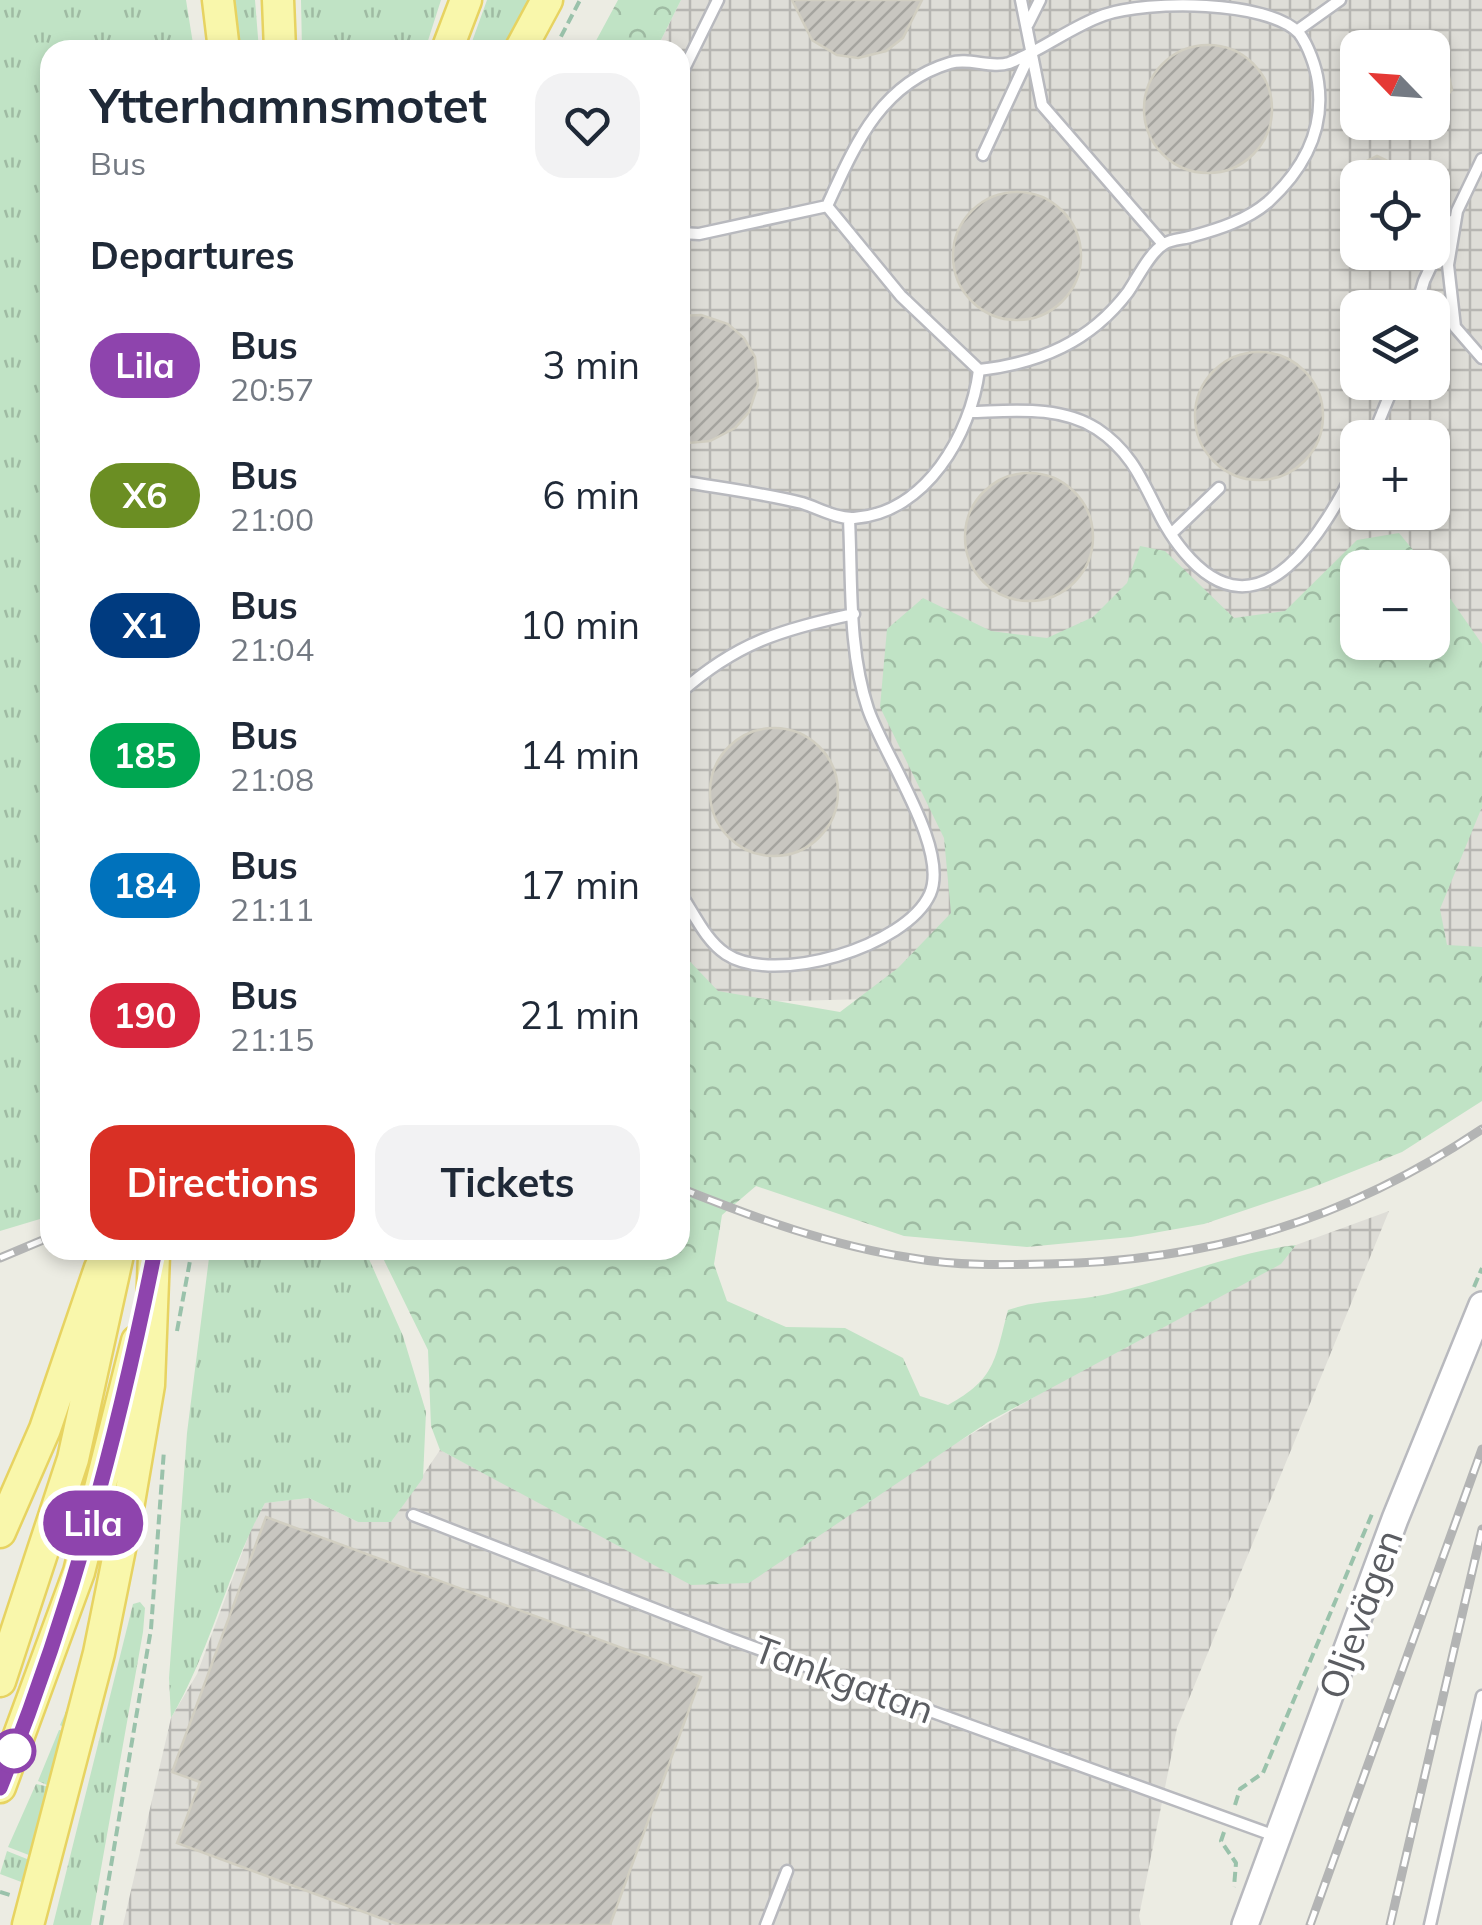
<!DOCTYPE html>
<html lang="en">
<head>
<meta charset="utf-8">
<style>
  :root { --surface:#fff; --page:#f2f2f3; --text:#1f2937; --muted:#747a83; --accent:#d93025 }
  body { margin:0; font-family:Mulish,sans-serif; background:var(--page); color:var(--text); height:100vh; display:flex; flex-direction:column; font-size:38px; white-space:nowrap }
  * { box-sizing:border-box; margin:0 }
  p { font-size:32px; color:var(--muted) }
  .icon { flex:none; width:55px; height:55px; fill:none; stroke:currentColor; stroke-width:2; stroke-linecap:round; stroke-linejoin:round }
  .map { position:relative; flex:1; overflow:hidden }
  .details { position:absolute; left:40px; top:40px; width:650px; height:1220px; display:flex; flex-direction:column; background:var(--surface); border-radius:30px; box-shadow:0 5px 15px #0003 }
  .details>* { flex:none }
  .badge { padding:0 20px; border-radius:32px; font-size:35px; line-height:65px }
  .needle { width:65px; rotate:295deg }
  .buttons { position:absolute; left:1340px; top:30px; display:grid; gap:20px }
  .buttons a { display:grid; place-items:center; width:110px; height:110px; border-radius:20px; background:var(--surface); box-shadow:0 5px 15px #0003; font-size:50px }
  .map>.badge { position:absolute; translate:-50% -50%; box-shadow:0 0 0 5px #fff }
  h2 { padding:0 50px; font-size:38px; line-height:90px }
  .round { display:grid; place-items:center; flex:none; width:105px; height:105px; border-radius:30px; background:var(--page) }
  .overview { display:flex; align-items:center; justify-content:space-between; height:170px; padding:0 50px }
  h1 { font-size:48px; font-weight:700; line-height:75px }
  .cta { display:flex; gap:20px; margin-top:auto; padding:20px 50px }
  .cta a { flex:1; height:115px; border-radius:30px; background:var(--accent); color:#fff; font-size:40px; font-weight:700; line-height:115px; text-align:center }
  .cta a+a { background:var(--page); color:var(--text) }
  ul { padding:0; list-style:none }
  li { display:flex; align-items:center; gap:30px; height:130px; padding:0 50px }
  li div { flex:1 }
  li b { display:block; font-size:38px }
  li em { font-style:normal }
  li .badge { min-width:110px; font-weight:700; text-align:center }
  .map>svg:first-child { display:block }
  .industrial { fill:url(#industrial-grid); fill-rule:evenodd }
  .grass { fill:url(#grass-tufts) }
  .forest { fill:url(#forest-crowns) }
  .building { fill:url(#building-hatch); stroke:#d1cec1; stroke-width:2.5 }
  .lines { fill:none; stroke-linecap:round; stroke-linejoin:round }
  .service-casing { stroke:#b8b9be; stroke-width:15 }
  .tertiary-casing { stroke:#b8b9be; stroke-width:30 }
  .primary-casing { stroke:#e7d361; stroke-width:35 }
  .path { stroke:#9ac2ab; stroke-width:4; stroke-dasharray:10 5; stroke-linecap:butt }
  .service { stroke:#fff; stroke-width:10 }
  .tertiary { stroke:#fff; stroke-width:25 }
  .primary { stroke:#f9f7ab; stroke-width:30 }
  .rail-casing { stroke:#b3b4b4; stroke-width:9 }
  .rail { stroke:#fff; stroke-width:5; stroke-dasharray:15; stroke-linecap:butt }
  .line-casing { stroke:#fff; stroke-width:22 }
  .line { stroke:#8e44ad; stroke-width:15 }
  .stop-dot { fill:#fff; stroke:#8e44ad; stroke-width:5 }
  .labels { text-anchor:middle; dominant-baseline:central; stroke-width:8; stroke-linejoin:round; paint-order:stroke }
  .street-label { font-size:38px; fill:#5b5d62; stroke:#fff }
</style>
</head>
<body>
<div class="map">
<svg width="1482" height="1925" viewBox="0 0 1482 1925">
  <defs>
    <pattern id="industrial-grid" width="8" height="8" patternUnits="userSpaceOnUse" patternTransform="scale(2.5)"><rect width="8" height="8" fill="#deddd7"/><path d="M0 4h8M4 0v8" fill="none" stroke="#b7b6b2"/></pattern>
    <pattern id="grass-tufts" width="24" height="20" patternUnits="userSpaceOnUse" patternTransform="scale(2.5)"><rect width="24" height="20" fill="#c0e3c5"/><path d="M3 7l-1-3M5 7V3M7 7l1-3M15 17l-1-3M17 17v-4M19 17l1-3" fill="none" stroke="#9fbba3"/></pattern>
    <pattern id="forest-crowns" width="20" height="18" patternUnits="userSpaceOnUse" patternTransform="scale(2.5)"><rect width="20" height="18" fill="#c0e3c5"/><path d="M2 6a3 3 0 1 1 6 0M12 15a3 3 0 1 1 6 0" fill="none" stroke="#9fbba3"/></pattern>
    <pattern id="building-hatch" width="6" height="6" patternUnits="userSpaceOnUse" patternTransform="scale(2.5)"><rect width="6" height="6" fill="#c8c6c0"/><path d="M-1 1l2-2M0 6l6-6M5 7l2-2" fill="none" stroke="#a5a49f"/></pattern>
  </defs>
  <rect width="100%" height="100%" fill="#ecece3"/>
  <!-- industrial -->
  <path class="industrial" d="M 681,0 L 1482,0 L 1482,953 L 983,996 L 715,1003 L 680,986 L 680,50 L 656,50 ZM 1358,48 L 1432,48 L 1432,122 L 1358,122 ZM 1358,178 L 1432,178 L 1432,252 L 1358,252 ZM 1358,308 L 1432,308 L 1432,382 L 1358,382 ZM 1358,438 L 1432,438 L 1432,512 L 1358,512 ZM 1358,568 L 1432,568 L 1432,642 L 1358,642 Z
    M 1389,1211 L 1177,1728 L 1139,1916 L 1141,1925 L 123,1925 L 171,1718 L 197,1674 L 251,1529 L 265,1503 L 309,1498 L 358,1522 L 391,1522 L 440,1450 L 573,1520 L 936,1455 L 1110,1352 L 1280,1264 L 1296,1245 Z"/>
  <!-- grass -->
  <path class="grass" d="M 0,0 L 186,0 L 194,50 L 50,50 L 50,1216 L 0,1231 Z
    M 227,0 L 255,0 L 259,50 L 234,50 Z
    M 301,0 L 441,0 L 425,50 L 302,50 Z
    M 487,0 L 534,0 L 509,50 L 469,50 Z
    M 210,1250 L 365,1250 L 403,1336 L 426,1412 L 423,1478 L 391,1522 L 358,1522 L 309,1498 L 265,1503 C 227,1572 211,1650 171,1718 L 169,1678 L 187,1433 Z
    M 140,1602 L 145,1608 L 143,1632 L 91,1925 L 53,1925 L 133,1604 Z
    M 88,1662 L 31,1881 L 24,1883 L 0,1874 L 7,1851 L 32,1861 L 34,1857 L 8,1847 L 36,1784 L 54,1788 L 38,1781 L 59,1730 L 69,1731 L 60,1725 Z"/>
  <!-- forest -->
  <path class="forest" d="M 618,0 L 681,0 L 656,50 L 591,50 Z
    M 1399,533 L 1427,567 L 1358,568 L 1358,642 L 1432,642 L 1433,574 L 1482,644 L 1482,807 L 1440,909 L 1447,945 L 1482,947 L 1482,1101 L 1402,1152 L 1311,1188 L 1204,1224 L 1131,1237 L 1027,1247 L 904,1236 L 756,1186 L 722,1215 L 714,1264 L 727,1301 L 786,1327 L 845,1328 L 903,1358 L 920,1396 L 948,1405 C 996,1379 995,1359 1008,1310 C 1042,1298 1074,1302 1108,1294 C 1171,1279 1231,1253 1296,1245 L 1281,1264 L 988,1422 L 749,1583 L 691,1585 L 440,1450 L 431,1426 L 428,1350 L 379,1250 L 680,1250 L 680,951 L 718,991 L 840,1012 L 898,968 L 951,913 L 944,838 L 880,707 L 887,629 L 923,598 L 991,631 L 1047,638 L 1093,617 L 1127,583 L 1140,546 L 1165,551 L 1234,618 L 1285,611 L 1357,540 Z"/>
  <!-- building -->
  <path class="building" d="M 792,0 L 922,0 L 903,38 L 886,51 L 858,58 L 837,55 L 812,40 Z
    M1144 109a64 64 0 1 1 128 0a64 64 0 1 1-128 0Z
    M 1432,57 L 1447,68 L 1452,90 L 1432,113 Z
    M 1377,156 L 1398,166 L 1404,178 L 1352,178 L 1357,166 Z
    M953 256a64 64 0 1 1 128 0a64 64 0 1 1-128 0Z
    M 701,315 L 728,324 L 744,338 L 755,357 L 758,385 L 749,412 L 735,428 L 710,441 L 688,443 L 680,441 L 680,316 Z
    M1195 416a64 64 0 1 1 128 0a64 64 0 1 1-128 0Z
    M965 537a64 64 0 1 1 128 0a64 64 0 1 1-128 0Z
    M710 792a64 64 0 1 1 128 0a64 64 0 1 1-128 0Z
    M 266,1517 L 701,1677 L 610,1925 L 399,1925 L 177,1843 L 200,1782 L 172,1772 Z"/>
  <g class="lines">
    <defs>
      <path id="service" d="M 1021,0 L 1042,105 L 1163,244
        M 1028,24 L 1040,0
        M 1298,30 L 1340,0
        M 680,77 L 718,0
        M 983,155 L 1029,56
        M 1482,159 L 1457,211 L 1448,265 L 1455,327 L 1482,358
        M 827,206 C 855,145 880,84 950,63 C 969,57 991,69 1009,63 C 1043,50 1070,27 1104,15 C 1148,0 1267,0 1299,33 C 1308,45 1316,67 1318,82 C 1325,130 1303,170 1268,202 C 1247,220 1219,229 1193,236 C 1185,239 1171,239 1164,244 C 1150,252 1137,279 1128,292 C 1090,342 1040,363 979,370
        M 680,233 L 699,234 L 827,206 L 901,296 L 979,370 C 971,434 926,513 854,518 C 837,519 818,508 802,503 C 762,493 720,488 680,481
        M 1416,308 L 1424,281 L 1452,221
        M 970,412 C 1012,411 1060,405 1097,429 C 1147,462 1148,510 1184,552 C 1261,644 1325,528 1358,464
        M 1372,438 L 1395,382
        M 1172,533 L 1219,488
        M 680,693 C 736,643 782,629 854,614
        M 680,893 C 694,913 705,940 726,954 C 774,986 906,947 930,894 C 950,849 883,754 868,709 C 848,650 852,581 849,519
        M 413,1515 L 731,1639 L 1278,1837
        M 766,1925 L 787,1871
        M 1430,1925 L 1482,1696"/>
      <path id="tertiary" d="M 1245,1925 L 1395,1519 L 1482,1305"/>
      <path id="primary" d="M 218,0 L 224,50
        M 278,0 L 280,50
        M 447,50 L 466,0
        M 520,50 L 547,0
        M 0,1532 L 45,1429 L 100,1268
        M 0,1681 L 73,1459 L 119,1250
        M 0,1787 L 79,1572 L 137,1341
        M 28,1925 L 99,1653 L 127,1514 L 149,1385 L 154,1255"/>
    </defs>
    <!-- service casing -->
    <use href="#service" class="service-casing"/>
    <!-- tertiary casing -->
    <use href="#tertiary" class="tertiary-casing"/>
    <!-- primary casing -->
    <use href="#primary" class="primary-casing"/>
    <!-- path -->
    <path class="path" d="M 554,50 L 580,0
      M 1474,1287 L 1482,1268
      M 177,1331 L 192,1250
      M 1235,1805 L 1240,1789 L 1263,1773 L 1372,1514
      M 1224,1832 L 1221,1841 L 1236,1863 L 1234,1887
      M 0,1892 L 10,1895
      M 101,1925 L 151,1629 L 164,1450"/>
    <!-- service -->
    <use href="#service" class="service"/>
    <!-- tertiary -->
    <use href="#tertiary" class="tertiary"/>
    <!-- primary -->
    <use href="#primary" class="primary"/>
    <defs>
      <path id="rail" d="M 680,1188 C 755,1218 832,1246 912,1258 C 957,1266 1002,1265 1048,1264 C 1211,1261 1346,1220 1482,1129
        M 0,1258 L 50,1237
        M 1310,1925 L 1482,1449
        M 1390,1925 L 1482,1529"/>
    </defs>
    <!-- rail casing -->
    <use href="#rail" class="rail-casing"/>
    <!-- rail -->
    <use href="#rail" class="rail"/>
  </g>
  <g class="lines">
    <defs>
      <path id="line" d="M 0,1788 C 72,1607 117,1440 155,1250"/>
    </defs>
    <!-- line casing -->
    <use href="#line" class="line-casing"/>
    <!-- line -->
    <use href="#line" class="line"/>
  </g>
  <!-- markers -->
  <circle class="stop-dot" cx="14" cy="1751" r="20"/>
  <g class="labels">
    <!-- street labels -->
    <g class="street-label">
      <text transform="translate(1360 1614) rotate(-70)">Oljevägen</text>
      <text transform="translate(844 1679) rotate(20)">Tankgatan</text>
    </g>
  </g>
</svg>
<div class="buttons">
<a><svg class="needle" viewBox="-14 -14 28 28"><path d="M0-13l5 13h-10z" fill="#e53935"/><path d="M0 13l5-13h-10z" fill="#747a83"/></svg></a>
<a><svg class="icon" aria-label="locate" viewBox="0 0 24 24"><circle cx="12" cy="12" r="6"/><path d="M12 2v4M12 18v4M2 12h4M18 12h4"/></svg></a>
<a><svg class="icon" aria-label="layers" viewBox="0 0 24 24"><path d="M12 4l9 5-9 5-9-5zM3 14l9 5 9-5"/></svg></a>
<a>+</a>
<a>−</a>
</div>
<b class="badge" style="left:93px;top:1523px;background:#8e44ad;color:#fff">Lila</b>
<section class="details">
<div class="overview"><div><h1>Ytterhamnsmotet</h1><p>Bus</p></div><a class="round"><svg class="icon" aria-label="heart" viewBox="0 0 24 24"><path d="M12 20l-8-8c-3-5 5-10 8-4 3-6 11-1 8 4z"/></svg></a></div>
<h2>Departures</h2>
<ul>
<li><span class="badge" style="background:#8e44ad;color:#fff">Lila</span><div><b>Bus</b><p>20:57</p></div><em>3 min</em></li>
<li><span class="badge" style="background:#6b8e23;color:#fff">X6</span><div><b>Bus</b><p>21:00</p></div><em>6 min</em></li>
<li><span class="badge" style="background:#003b80;color:#fff">X1</span><div><b>Bus</b><p>21:04</p></div><em>10 min</em></li>
<li><span class="badge" style="background:#00a651;color:#fff">185</span><div><b>Bus</b><p>21:08</p></div><em>14 min</em></li>
<li><span class="badge" style="background:#0072bc;color:#fff">184</span><div><b>Bus</b><p>21:11</p></div><em>17 min</em></li>
<li><span class="badge" style="background:#d7263d;color:#fff">190</span><div><b>Bus</b><p>21:15</p></div><em>21 min</em></li>
</ul>
<div class="cta"><a>Directions</a><a>Tickets</a></div>
</section>
</div>
</body>
</html>
